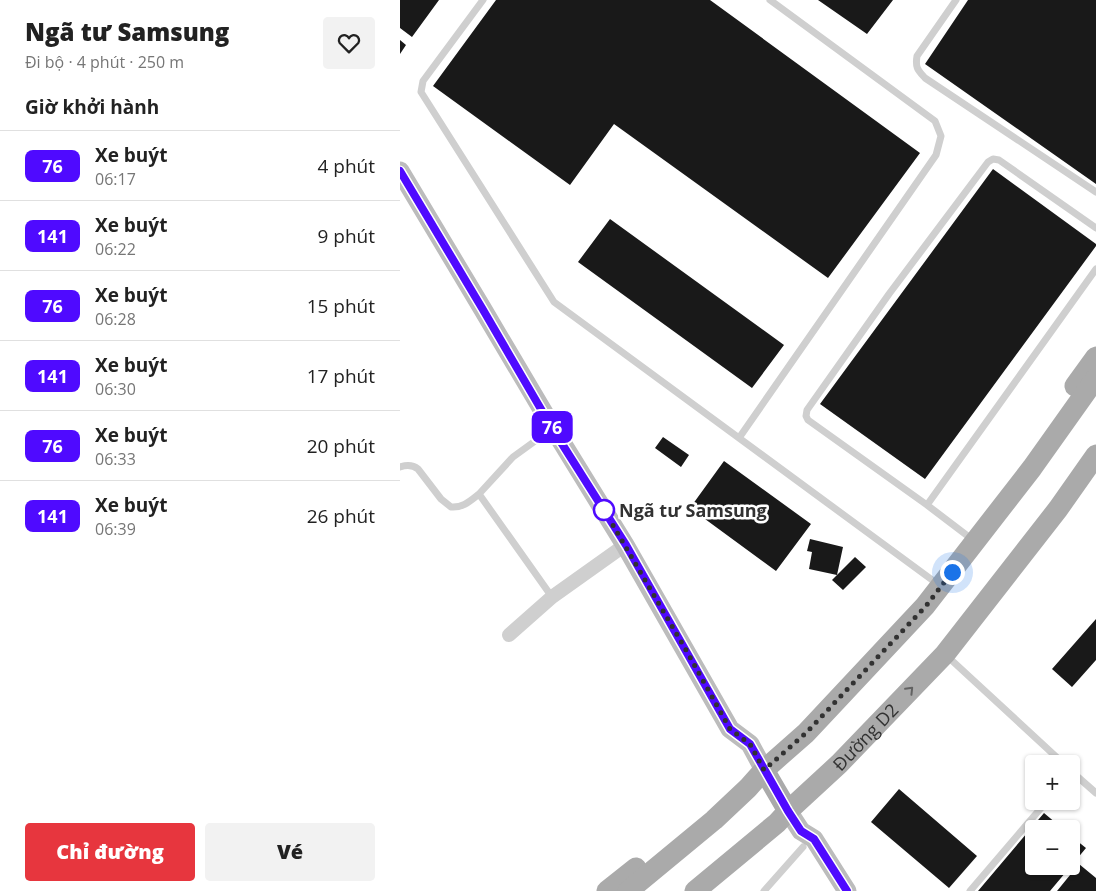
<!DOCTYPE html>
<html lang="vi">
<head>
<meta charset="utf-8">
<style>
  :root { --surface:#fff; --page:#f2f2f2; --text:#222; --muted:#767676; --line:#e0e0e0; --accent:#e7363e }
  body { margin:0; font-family:"Open Sans",sans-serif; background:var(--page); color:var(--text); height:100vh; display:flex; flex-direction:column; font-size:19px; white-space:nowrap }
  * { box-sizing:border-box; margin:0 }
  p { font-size:16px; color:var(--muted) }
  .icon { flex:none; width:28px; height:28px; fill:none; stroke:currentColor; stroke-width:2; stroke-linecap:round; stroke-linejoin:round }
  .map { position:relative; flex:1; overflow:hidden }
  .sheet { display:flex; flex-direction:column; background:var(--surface); width:400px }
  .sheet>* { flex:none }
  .badge { padding:0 10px; border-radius:8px; font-size:18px; line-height:32px }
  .buttons { position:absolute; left:625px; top:755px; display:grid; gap:10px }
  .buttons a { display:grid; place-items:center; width:55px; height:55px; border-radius:5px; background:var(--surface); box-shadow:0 1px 4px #0004; font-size:25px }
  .you { position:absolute; width:25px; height:25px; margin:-12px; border:4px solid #fff; border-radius:50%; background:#1a73e8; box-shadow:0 0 0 8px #1a73e833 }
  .map>.badge { position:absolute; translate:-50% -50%; box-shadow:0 0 0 2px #fff }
  h2 { padding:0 25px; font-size:19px; line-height:45px }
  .round { display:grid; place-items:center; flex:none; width:52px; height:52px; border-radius:5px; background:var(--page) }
  .overview { display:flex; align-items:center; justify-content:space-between; height:85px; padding:0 25px }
  h1 { font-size:24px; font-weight:800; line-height:38px }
  .primary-button { display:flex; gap:10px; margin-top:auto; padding:10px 25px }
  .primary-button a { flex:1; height:58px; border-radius:5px; background:var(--accent); color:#fff; font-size:20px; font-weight:800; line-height:58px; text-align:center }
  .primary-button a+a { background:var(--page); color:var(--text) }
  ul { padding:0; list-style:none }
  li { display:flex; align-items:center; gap:15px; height:70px; padding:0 25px; border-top:1px solid var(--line) }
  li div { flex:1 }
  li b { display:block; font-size:19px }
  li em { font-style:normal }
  li .badge { min-width:55px; font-weight:700; text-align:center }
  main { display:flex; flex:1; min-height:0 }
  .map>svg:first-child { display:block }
  .building { fill:#191919 }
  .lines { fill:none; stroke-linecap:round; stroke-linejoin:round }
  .service { stroke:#cfcfcf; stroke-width:7 }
  .minor { stroke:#cfcfcf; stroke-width:14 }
  .secondary { stroke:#bcbcbc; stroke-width:19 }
  .primary { stroke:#aaa; stroke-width:21 }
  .oneway { stroke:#626262 }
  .line-casing { stroke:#fff; stroke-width:11 }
  .line { stroke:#4f0aff; stroke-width:8 }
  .walk { stroke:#323232; stroke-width:5; stroke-dasharray:0 9 }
  .stop-dot { fill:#fff; stroke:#4f0aff; stroke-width:2.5 }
  .labels { text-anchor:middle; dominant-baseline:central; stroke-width:5; stroke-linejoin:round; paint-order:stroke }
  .stop-label { font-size:18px; font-weight:bold; fill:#323232; stroke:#fff; text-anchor:start }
  .street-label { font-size:18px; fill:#323232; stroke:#fff }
</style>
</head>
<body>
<main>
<section class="sheet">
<div class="overview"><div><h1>Ngã tư Samsung</h1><p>Đi bộ · 4 phút · 250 m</p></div><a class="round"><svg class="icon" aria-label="heart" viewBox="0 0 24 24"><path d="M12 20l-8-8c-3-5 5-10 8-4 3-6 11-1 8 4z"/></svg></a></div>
<h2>Giờ khởi hành</h2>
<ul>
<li><span class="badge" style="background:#4f0aff;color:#fff">76</span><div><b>Xe buýt</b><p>06:17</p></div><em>4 phút</em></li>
<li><span class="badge" style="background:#4f0aff;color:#fff">141</span><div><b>Xe buýt</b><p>06:22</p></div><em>9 phút</em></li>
<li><span class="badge" style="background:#4f0aff;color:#fff">76</span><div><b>Xe buýt</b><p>06:28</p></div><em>15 phút</em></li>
<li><span class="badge" style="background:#4f0aff;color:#fff">141</span><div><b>Xe buýt</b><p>06:30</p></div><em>17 phút</em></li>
<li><span class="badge" style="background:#4f0aff;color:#fff">76</span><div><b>Xe buýt</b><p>06:33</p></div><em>20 phút</em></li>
<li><span class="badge" style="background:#4f0aff;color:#fff">141</span><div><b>Xe buýt</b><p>06:39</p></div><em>26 phút</em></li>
</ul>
<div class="primary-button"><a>Chỉ đường</a><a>Vé</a></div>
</section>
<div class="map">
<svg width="696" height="891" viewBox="0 0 696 891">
  <rect width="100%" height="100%" fill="#fff"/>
  <!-- building -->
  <path class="building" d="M 0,0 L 39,0 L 12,37 L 0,28 Z
    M 96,0 L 310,0 L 520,153 L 428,278 L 214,124 L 170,185 L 33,86 Z
    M 418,0 L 493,0 L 467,34 Z
    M 568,0 L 696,0 L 696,184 L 525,64 Z
    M 0,40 L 6,45 L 0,54 Z
    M 593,169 L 696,244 L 696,246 L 525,479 L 420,404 Z
    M 210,219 L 384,345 L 352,388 L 178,262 Z
    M 263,437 L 289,455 L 281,467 L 255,448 Z
    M 324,461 L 411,524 L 376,571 L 290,508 Z
    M 410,539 L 443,547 L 437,575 L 409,569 L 412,552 L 407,551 Z
    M 455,557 L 466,567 L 443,590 L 432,580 Z
    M 696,619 L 696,660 L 672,687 L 652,669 Z
    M 499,789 L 577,856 L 549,888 L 471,822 Z
    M 644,813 L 663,829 L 634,829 L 634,866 L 671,866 L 650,891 L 578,891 Z
    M 671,836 L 686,848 L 671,866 Z
    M 679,864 L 696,878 L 696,891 L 657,891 Z"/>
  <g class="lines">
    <!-- service -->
    <path class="service" d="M 83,0 L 23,81 L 21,92 L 154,302 L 539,585
      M 556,0 L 517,56 C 515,68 518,70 525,78 L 696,192
      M 339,438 L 536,155 L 541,136 L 535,121 L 370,0
      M 0,467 C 6,465 13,465 18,469 L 41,499 L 51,507 C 63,508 70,501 79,494 L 152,597
      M 79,494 L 113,457 L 153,428
      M 527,505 L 696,269
      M 573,540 L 527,505 L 408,420 L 406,416 L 407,410 L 489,294 L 588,162 L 593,159 L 599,160 L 696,228
      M 547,656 L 664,764
      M 671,771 L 696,793
      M 364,891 L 403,847
      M 570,891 L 647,801"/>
    <!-- minor -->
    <path class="minor" d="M 109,635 L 152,597 L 225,545"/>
    <!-- secondary -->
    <path class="secondary" d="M 0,171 L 82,308 L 153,428 L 225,545 L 330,729 L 350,744 L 364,770
      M 388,811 L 401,831 L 414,839 L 447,891"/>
    <!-- primary -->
    <g class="primary">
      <path d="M 675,386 L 696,357"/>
      <path d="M 364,770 L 388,811"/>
      <path d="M 207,891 L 236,868"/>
      <path d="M 228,891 L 314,820 L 348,788 L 364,770 L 406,733 L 525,606 L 632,468 L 696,378"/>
      <path id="s1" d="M 295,891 L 377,823 L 388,811 L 439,764 L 545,654 L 658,509 L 696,455"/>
    </g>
  </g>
  <!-- one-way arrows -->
  <defs><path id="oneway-chevron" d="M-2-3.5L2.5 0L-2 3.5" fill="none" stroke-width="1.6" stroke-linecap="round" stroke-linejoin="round" transform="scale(1.25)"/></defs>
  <use class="oneway" href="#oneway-chevron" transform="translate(510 690) rotate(-46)"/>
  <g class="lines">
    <defs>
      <path id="line" d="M 0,171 L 82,308 L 152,428 L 226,545 L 330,729 L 350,744 L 388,811 L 401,831 L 414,839 L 447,891"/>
    </defs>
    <!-- line casing -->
    <use href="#line" class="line-casing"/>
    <!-- line -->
    <use href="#line" class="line"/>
    <!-- walk -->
    <path class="walk" d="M 204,510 L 286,650 L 330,729 L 350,744 L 364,770 L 406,733 L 526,606 L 552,572"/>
  </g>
  <!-- markers -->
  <circle class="stop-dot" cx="204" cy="510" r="10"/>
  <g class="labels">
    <!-- stop labels -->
    <g class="stop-label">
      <text x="219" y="510">Ngã tư Samsung</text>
    </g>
    <!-- street labels -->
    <g class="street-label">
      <text stroke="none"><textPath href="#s1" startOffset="230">Đường D2</textPath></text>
    </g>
  </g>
</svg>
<div class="buttons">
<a>+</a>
<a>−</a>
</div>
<div class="you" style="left:552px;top:572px"></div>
<b class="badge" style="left:152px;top:427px;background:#4f0aff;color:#fff">76</b>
</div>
</main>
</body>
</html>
